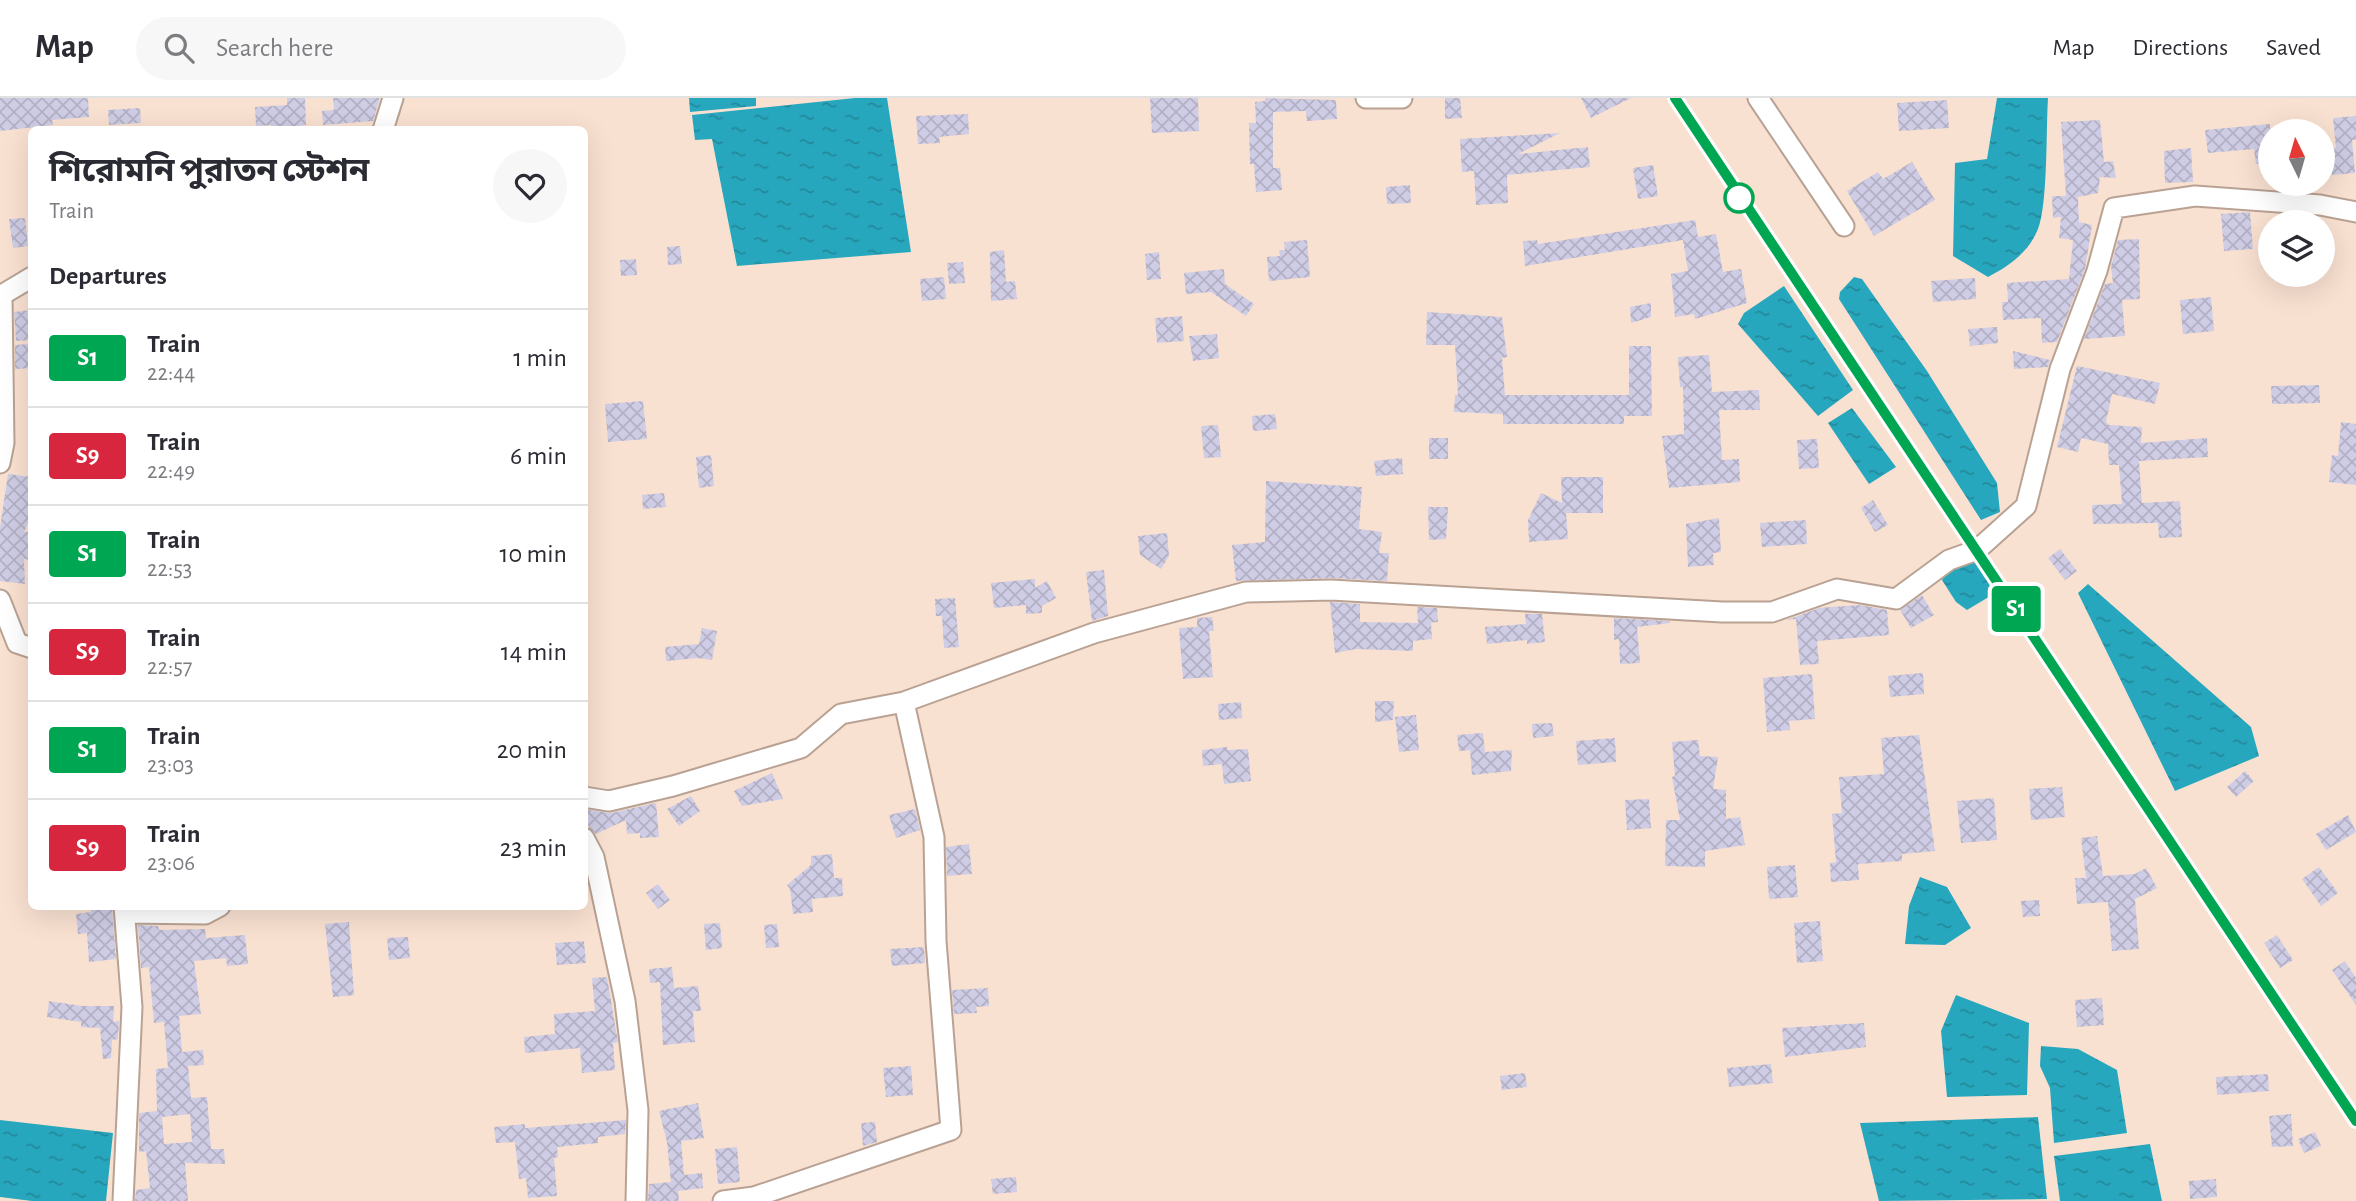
<!DOCTYPE html>
<html lang="en">
<head>
<meta charset="utf-8">
<style>
  :root { --surface:#fff; --page:#f7f7f7; --text:#2b2b33; --muted:#7c7c81; --line:#e1e1e2 }
  body { margin:0; font-family:"Alegreya Sans","Noto Sans Bengali",sans-serif; background:var(--page); color:var(--text); height:100vh; display:flex; flex-direction:column; font-size:26px; white-space:nowrap }
  * { box-sizing:border-box; margin:0 }
  p { font-size:23px; color:var(--muted) }
  .icon { flex:none; width:38px; height:38px; fill:none; stroke:currentColor; stroke-width:2; stroke-linecap:round; stroke-linejoin:round }
  .map { position:relative; flex:1; overflow:hidden }
  .drawer { position:absolute; left:28px; top:28px; width:560px; height:784px; display:flex; flex-direction:column; background:var(--surface); border-radius:10px; box-shadow:0 7px 28px #0002 }
  .drawer>* { flex:none }
  .badge { padding:0 14px; border-radius:5px; font-size:24px; line-height:46px }
  .needle { width:46px; rotate:355deg }
  .fabs { position:absolute; left:2258px; top:21px; display:grid; gap:14px }
  .fabs a { display:grid; place-items:center; width:77px; height:77px; border-radius:50%; background:var(--surface); box-shadow:0 7px 28px #0002; font-size:35px }
  .map>.badge { position:absolute; translate:-50% -50%; box-shadow:0 0 0 4px #fff }
  h2 { padding:0 21px; font-size:26px; line-height:63px }
  .round { display:grid; place-items:center; flex:none; width:74px; height:74px; border-radius:37px; background:var(--page) }
  .head { display:flex; align-items:center; justify-content:space-between; height:119px; padding:0 21px }
  h1 { font-size:33px; font-weight:700; line-height:52px }
  ul { padding:0; list-style:none }
  li { display:flex; align-items:center; gap:21px; height:98px; padding:0 21px; border-top:2px solid var(--line) }
  li div { flex:1 }
  li b { display:block; font-size:26px }
  li em { font-style:normal }
  li .badge { min-width:77px; font-weight:700; text-align:center }
  header { display:flex; align-items:center; gap:42px; box-sizing:border-box; height:98px; padding:0 35px; background:var(--surface); border-bottom:2px solid var(--line) }
  header strong { font-size:33px }
  nav { display:flex; gap:38px; margin-inline-start:auto; font-size:24px }
  .search { width:490px; height:63px; background:var(--page); display:flex; align-items:center; gap:18px; box-sizing:border-box; padding:0 24px; border-radius:38px; color:var(--muted); font-size:26px }
  .map>svg:first-child { display:block }
  .water { fill:url(#water-ripples) }
  .building { fill:url(#building-cross-hatch); fill-rule:evenodd }
  .lines { fill:none; stroke-linecap:round; stroke-linejoin:round }
  .minor-casing { stroke:#b9a293; stroke-width:23 }
  .minor { stroke:#fff; stroke-width:19 }
  .rail { stroke:#7b6d63; stroke-width:5; stroke-dasharray:9 9; stroke-linecap:butt }
  .line-casing { stroke:#fff; stroke-width:16 }
  .line { stroke:#00a651; stroke-width:10 }
  .stop-dot { fill:#fff; stroke:#00a651; stroke-width:3.5 }
</style>
</head>
<body>
<header>
<strong>Map</strong>
<div class="search"><svg class="icon" aria-label="search" viewBox="0 0 24 24"><circle cx="10" cy="10" r="6"/><path d="M15 15l6 6"/></svg>Search here</div>
<nav><a>Map</a><a>Directions</a><a>Saved</a></nav>
</header>
<div class="map">
<svg width="2356" height="1103" viewBox="0 0 2356 1103">
  <defs>
    <pattern id="water-ripples" width="26" height="14" patternUnits="userSpaceOnUse" patternTransform="scale(1.75)"><rect width="26" height="14" fill="#27a7be"/><path d="M2 4q2-2 4 0t4 0M15 11q2-2 4 0t4 0" fill="none" stroke="#23899b"/></pattern>
    <pattern id="building-cross-hatch" width="8" height="8" patternUnits="userSpaceOnUse" patternTransform="scale(1.75)"><rect width="8" height="8" fill="#cfcde5"/><path d="M0 0l8 8M0 8l8-8" fill="none" stroke="#b3b0c5"/></pattern>
  </defs>
  <rect width="100%" height="100%" fill="#f9e1d1"/>
  <!-- water -->
  <path class="water" d="M 689,0 L 756,0 L 756,8 L 690,14 Z
    M 855,0 L 887,0 L 911,154 L 737,168 L 712,41 L 695,42 L 692,17 Z
    M 1997,0 L 2048,0 C 2046,30 2048,106 2038,131 C 2029,154 2009,168 1988,179 L 1953,158 L 1955,65 L 1987,61 Z
    M 1854,179 L 1862,181 L 1927,273 L 1997,385 L 2000,414 L 1981,422 L 1839,201 L 1840,194 Z
    M 1784,188 L 1853,292 L 1818,318 L 1738,226 L 1744,215 Z
    M 1852,310 L 1896,369 L 1869,386 L 1828,325 Z
    M 1977,463 L 1984,468 L 1999,489 L 1997,494 L 1967,512 L 1956,504 L 1942,482 C 1949,470 1964,464 1977,463 Z
    M 2088,486 L 2251,629 L 2259,658 L 2175,693 L 2078,495 Z
    M 1920,779 L 1947,789 L 1971,830 L 1945,847 L 1905,846 L 1909,808 Z
    M 1956,897 L 2029,925 L 2027,997 L 1947,999 L 1941,933 Z
    M 2041,948 L 2078,951 L 2117,972 L 2127,1035 L 2054,1045 L 2050,990 L 2040,968 Z
    M 2038,1019 L 2047,1101 L 1879,1103 L 1860,1025 Z
    M 0,1022 L 113,1035 L 106,1103 L 32,1103 L 0,1099 Z
    M 2150,1046 L 2162,1103 L 2060,1103 L 2054,1058 Z"/>
  <!-- building -->
  <path class="building" d="M 0,0 L 88,0 L 89,19 L 52,22 L 53,27 L 0,33 Z
    M 287,0 L 305,0 L 306,27 L 271,31 L 271,27 L 256,28 L 255,9 L 287,7 Z
    M 333,0 L 379,0 L 379,3 L 373,23 L 323,27 L 322,13 L 334,12 Z
    M 1150,0 L 1198,0 L 1199,33 L 1152,35 Z
    M 1265,0 L 1336,2 L 1337,21 L 1307,23 L 1306,13 L 1273,14 L 1273,70 L 1280,70 L 1282,92 L 1256,94 L 1254,66 L 1250,66 L 1249,25 L 1256,25 L 1255,4 L 1265,3 Z
    M 1445,0 L 1460,0 L 1462,20 L 1445,21 Z
    M 1581,0 L 1631,0 L 1591,20 Z
    M 1947,2 L 1949,30 L 1899,33 L 1897,5 Z
    M 140,10 L 141,25 L 109,27 L 108,12 Z
    M 968,16 L 969,36 L 939,39 L 940,45 L 918,46 L 916,18 Z
    M 2356,18 L 2356,42 L 2352,42 L 2355,75 L 2332,77 L 2330,50 L 2336,50 L 2333,20 Z
    M 2100,22 L 2104,64 L 2113,63 L 2116,80 L 2100,79 L 2098,95 L 2078,99 L 2079,124 L 2092,127 L 2085,171 L 2057,244 L 2042,245 L 2041,220 L 2003,222 L 2002,204 L 2008,204 L 2007,185 L 2069,181 L 2073,142 L 2059,140 L 2061,119 L 2053,120 L 2052,98 L 2066,98 L 2061,24 Z
    M 2270,26 L 2270,65 L 2256,66 L 2254,51 L 2208,55 L 2205,32 Z
    M 1560,35 L 1518,56 L 1588,49 L 1590,69 L 1507,77 L 1508,105 L 1476,107 L 1474,73 L 1462,74 L 1460,41 Z
    M 2191,50 L 2193,84 L 2165,85 L 2164,53 Z
    M 1912,64 L 1935,102 L 1874,138 L 1847,93 L 1878,74 L 1883,81 Z
    M 1653,67 L 1658,98 L 1638,101 L 1633,70 Z
    M 1410,87 L 1411,105 L 1387,106 L 1386,89 Z
    M 2250,114 L 2253,151 L 2224,153 L 2221,116 Z
    M 25,120 L 28,148 L 13,150 L 9,121 Z
    M 1695,122 L 1698,139 L 1716,136 L 1723,174 L 1741,171 L 1747,205 L 1695,221 L 1694,216 L 1675,219 L 1671,176 L 1688,173 L 1683,142 L 1525,168 L 1523,143 L 1537,142 L 1538,146 Z
    M 2139,141 L 2140,201 L 2122,202 L 2125,238 L 2084,241 L 2105,186 L 2113,185 L 2111,168 L 2118,142 Z
    M 1307,142 L 1310,179 L 1269,183 L 1267,159 L 1280,158 L 1279,152 L 1285,152 L 1284,144 Z
    M 680,148 L 682,166 L 668,167 L 667,149 Z
    M 1004,152 L 1006,184 L 1015,183 L 1017,201 L 991,203 L 990,154 Z
    M 1159,154 L 1161,181 L 1147,182 L 1145,156 Z
    M 636,161 L 637,177 L 621,178 L 620,162 Z
    M 963,164 L 965,185 L 949,186 L 947,165 Z
    M 1224,171 L 1225,186 L 1254,206 L 1246,218 L 1211,194 L 1186,196 L 1184,175 Z
    M 944,179 L 946,201 L 922,203 L 920,181 Z
    M 1975,180 L 1976,201 L 1933,204 L 1931,183 Z
    M 2211,199 L 2214,233 L 2183,236 L 2180,202 Z
    M 1651,205 L 1651,219 L 1631,225 L 1630,209 Z
    M 32,212 L 32,242 L 16,243 L 14,214 Z
    M 1427,214 L 1502,219 L 1507,259 L 1502,260 L 1505,297 L 1629,297 L 1629,248 L 1651,248 L 1652,318 L 1624,318 L 1624,326 L 1503,326 L 1503,316 L 1454,314 L 1455,297 L 1458,297 L 1455,247 L 1426,247 Z
    M 1182,218 L 1184,243 L 1157,245 L 1155,220 Z
    M 1997,229 L 1998,245 L 1970,248 L 1968,231 Z
    M 1217,236 L 1219,260 L 1193,263 L 1189,238 Z
    M 29,246 L 31,270 L 15,271 L 15,247 Z
    M 2013,253 L 2050,262 L 2048,269 L 2014,271 Z
    M 1709,257 L 1712,294 L 1759,292 L 1760,312 L 1719,312 L 1722,362 L 1739,361 L 1740,384 L 1669,390 L 1662,338 L 1684,336 L 1683,289 L 1680,289 L 1678,259 Z
    M 2077,268 L 2160,285 L 2155,306 L 2112,296 L 2106,324 L 2109,327 L 2142,329 L 2141,345 L 2207,340 L 2208,359 L 2139,363 L 2142,405 L 2180,403 L 2182,439 L 2159,440 L 2158,425 L 2093,426 L 2092,407 L 2122,406 L 2119,367 L 2109,367 L 2108,346 L 2081,340 L 2078,354 L 2057,349 Z
    M 2319,287 L 2320,305 L 2272,306 L 2271,288 Z
    M 643,303 L 647,341 L 608,344 L 605,306 Z
    M 1275,316 L 1277,331 L 1253,333 L 1252,318 Z
    M 2341,324 L 2356,326 L 2356,387 L 2329,384 L 2332,357 L 2338,358 Z
    M 1218,327 L 1221,359 L 1204,360 L 1201,328 Z
    M 1429,340 L 1448,340 L 1448,361 L 1429,361 Z
    M 1817,341 L 1819,370 L 1799,371 L 1797,342 Z
    M 711,357 L 714,388 L 699,390 L 696,359 Z
    M 1402,360 L 1403,376 L 1376,378 L 1374,363 Z
    M 8,376 L 32,379 L 32,416 L 24,434 L 30,434 L 31,462 L 24,461 L 25,486 L 0,483 L 0,430 Z
    M 1561,379 L 1603,379 L 1603,415 L 1566,415 L 1568,441 L 1529,444 L 1528,422 L 1541,395 L 1562,405 Z
    M 1266,383 L 1362,389 L 1359,431 L 1382,434 L 1379,455 L 1389,455 L 1387,483 L 1331,480 L 1236,483 L 1232,447 L 1265,444 Z
    M 664,395 L 666,409 L 643,411 L 642,397 Z
    M 1873,402 L 1888,427 L 1875,434 L 1861,410 Z
    M 1428,409 L 1448,409 L 1446,441 L 1429,442 Z
    M 1719,420 L 1721,454 L 1713,455 L 1714,467 L 1688,469 L 1686,426 Z
    M 1806,422 L 1807,446 L 1762,449 L 1760,425 Z
    M 1167,435 L 1169,458 L 1161,471 L 1140,457 L 1138,438 Z
    M 2060,451 L 2077,473 L 2065,482 L 2048,460 Z
    M 1104,472 L 1108,518 L 1092,523 L 1086,474 Z
    M 1035,481 L 1035,490 L 1047,483 L 1056,500 L 1042,508 L 1042,515 L 1026,516 L 1026,507 L 994,510 L 991,485 Z
    M 1922,497 L 1934,517 L 1911,530 L 1900,512 Z
    M 955,500 L 959,549 L 944,550 L 942,518 L 936,518 L 935,501 Z
    M 1330,504 L 1360,506 L 1360,524 L 1418,525 L 1417,509 L 1437,510 L 1438,524 L 1428,525 L 1431,525 L 1432,541 L 1413,543 L 1413,553 L 1356,551 L 1335,555 Z
    M 1860,507 L 1887,512 L 1889,537 L 1817,543 L 1819,566 L 1800,567 L 1796,521 L 1787,522 L 1819,510 Z
    M 1525,516 L 1542,516 L 1545,544 L 1527,546 L 1527,542 L 1487,546 L 1485,529 L 1526,526 Z
    M 1212,519 L 1214,533 L 1209,533 L 1213,579 L 1183,581 L 1179,530 L 1197,529 L 1197,520 Z
    M 1614,520 L 1670,523 L 1670,525 L 1637,529 L 1640,565 L 1620,566 L 1619,541 L 1614,542 Z
    M 702,530 L 717,533 L 712,562 L 698,560 L 666,563 L 665,549 L 699,546 Z
    M 1923,575 L 1924,596 L 1890,599 L 1888,578 Z
    M 1812,576 L 1815,621 L 1789,623 L 1790,632 L 1767,634 L 1763,580 Z
    M 1375,603 L 1394,603 L 1393,622 L 1375,624 Z
    M 1241,604 L 1242,620 L 1219,622 L 1218,606 Z
    M 1416,617 L 1419,652 L 1399,654 L 1395,619 Z
    M 1552,625 L 1554,638 L 1533,640 L 1532,626 Z
    M 1483,635 L 1485,654 L 1512,652 L 1511,673 L 1472,677 L 1470,652 L 1459,653 L 1457,637 Z
    M 1919,637 L 1935,753 L 1902,756 L 1902,763 L 1858,766 L 1859,782 L 1831,784 L 1830,765 L 1836,764 L 1832,716 L 1842,715 L 1839,679 L 1884,676 L 1881,640 Z
    M 1615,640 L 1616,664 L 1578,667 L 1576,643 Z
    M 1698,642 L 1700,658 L 1718,659 L 1713,691 L 1726,692 L 1726,721 L 1740,719 L 1745,747 L 1705,753 L 1705,769 L 1665,768 L 1666,722 L 1680,722 L 1672,679 L 1675,678 L 1672,644 Z
    M 1227,649 L 1227,652 L 1248,651 L 1251,683 L 1224,686 L 1222,666 L 1203,668 L 1202,652 Z
    M 2245,673 L 2254,683 L 2236,699 L 2227,689 Z
    M 772,675 L 783,701 L 742,708 L 734,693 Z
    M 2062,689 L 2065,719 L 2031,722 L 2029,691 Z
    M 691,698 L 700,713 L 679,728 L 667,711 Z
    M 1994,700 L 1997,742 L 1961,745 L 1957,703 Z
    M 1649,701 L 1651,730 L 1627,732 L 1625,702 Z
    M 656,705 L 659,739 L 640,740 L 640,735 L 627,736 L 626,722 L 596,736 L 589,729 L 584,717 L 584,711 L 611,715 Z
    M 915,711 L 920,732 L 896,740 L 889,717 Z
    M 2348,717 L 2356,734 L 2326,752 L 2316,736 Z
    M 2097,738 L 2103,778 L 2135,776 L 2146,770 L 2157,790 L 2135,801 L 2139,851 L 2112,853 L 2108,804 L 2077,806 L 2075,780 L 2086,780 L 2081,740 Z
    M 969,746 L 972,776 L 947,778 L 946,749 Z
    M 832,756 L 834,780 L 842,780 L 843,798 L 812,801 L 813,814 L 793,816 L 790,791 L 787,787 L 811,767 L 811,758 Z
    M 1795,767 L 1798,799 L 1769,801 L 1767,769 Z
    M 2319,769 L 2338,795 L 2321,808 L 2302,781 Z
    M 658,786 L 670,802 L 658,811 L 646,795 Z
    M 2039,802 L 2040,818 L 2023,819 L 2021,803 Z
    M 91,808 L 112,808 L 116,861 L 89,864 L 87,835 L 78,836 L 76,816 L 91,814 Z
    M 1820,823 L 1823,863 L 1797,865 L 1794,825 Z
    M 349,824 L 354,897 L 333,899 L 325,826 Z
    M 720,825 L 722,850 L 706,852 L 704,826 Z
    M 777,826 L 779,849 L 766,850 L 764,827 Z
    M 138,827 L 158,828 L 159,832 L 205,831 L 206,840 L 245,837 L 248,866 L 227,868 L 226,860 L 194,863 L 201,916 L 179,918 L 182,954 L 203,952 L 204,967 L 188,968 L 191,1000 L 207,999 L 211,1051 L 224,1051 L 225,1066 L 185,1065 L 188,1103 L 135,1103 L 136,1092 L 150,1090 L 146,1053 L 139,1054 L 139,1015 L 157,1013 L 156,971 L 168,970 L 164,924 L 154,925 L 149,869 L 141,870 ZM 190,1016 L 192,1044 L 164,1046 L 162,1019 Z
    M 2277,837 L 2293,862 L 2280,870 L 2264,845 Z
    M 408,839 L 410,860 L 389,862 L 387,840 Z
    M 584,843 L 586,865 L 557,867 L 555,845 Z
    M 924,849 L 925,865 L 892,868 L 890,851 Z
    M 2345,863 L 2356,880 L 2356,907 L 2332,872 Z
    M 672,869 L 674,890 L 698,888 L 701,913 L 693,913 L 695,944 L 663,947 L 660,884 L 650,885 L 649,871 Z
    M 607,879 L 618,944 L 613,945 L 615,972 L 582,975 L 580,950 L 525,955 L 524,939 L 555,936 L 554,916 L 595,913 L 592,880 Z
    M 988,890 L 989,908 L 976,909 L 977,915 L 954,916 L 952,892 Z
    M 2102,900 L 2104,927 L 2077,929 L 2075,902 Z
    M 49,903 L 82,908 L 114,908 L 113,924 L 119,923 L 118,941 L 112,942 L 111,960 L 103,961 L 100,930 L 81,929 L 81,924 L 47,919 Z
    M 1864,925 L 1866,949 L 1785,959 L 1782,930 Z
    M 1771,966 L 1773,985 L 1729,989 L 1727,970 Z
    M 911,968 L 913,997 L 886,999 L 883,970 Z
    M 1525,975 L 1527,989 L 1502,992 L 1500,978 Z
    M 2268,976 L 2269,993 L 2217,997 L 2216,979 Z
    M 698,1005 L 704,1040 L 681,1043 L 684,1077 L 702,1075 L 703,1090 L 678,1093 L 679,1103 L 648,1103 L 649,1086 L 671,1084 L 667,1044 L 659,1013 Z
    M 2291,1016 L 2293,1048 L 2272,1049 L 2269,1018 Z
    M 626,1022 L 625,1036 L 598,1039 L 598,1045 L 557,1049 L 558,1059 L 554,1060 L 557,1098 L 528,1100 L 526,1080 L 519,1081 L 515,1044 L 496,1045 L 494,1029 L 525,1026 L 525,1030 Z
    M 875,1024 L 877,1044 L 863,1048 L 861,1025 Z
    M 2315,1034 L 2321,1048 L 2304,1055 L 2298,1041 Z
    M 737,1049 L 740,1084 L 718,1086 L 715,1051 Z
    M 1016,1079 L 1017,1094 L 993,1096 L 991,1081 Z
    M 2216,1081 L 2217,1099 L 2190,1101 L 2189,1083 Z"/>
  <g class="lines">
    <defs>
      <path id="minor" d="M 1366,0 L 1402,0
        M 1758,0 L 1844,128
        M 383,32 L 393,0
        M 0,198 L 32,179
        M 0,365 L 4,345 L 2,197
        M 0,502 L 17,545 L 32,550
        M 584,699 L 609,703 L 673,688 L 801,650 L 841,616 L 904,604 L 1094,535 L 1246,494 L 1331,492 L 1722,514 L 1772,514 L 1837,491 L 1896,501 L 1949,462 L 1977,452 L 2026,408 L 2060,271 L 2097,173 L 2114,110 L 2195,98 L 2320,107 L 2356,114
        M 584,740 L 594,759 L 625,903 L 638,1012 L 636,1103
        M 125,815 L 205,816 L 220,808
        M 754,1099 L 951,1032 L 936,843 L 934,739 L 904,604
        M 123,1103 L 132,909 L 124,808
        M 723,1103 L 754,1099 L 754,1103"/>
    </defs>
    <!-- minor casing -->
    <use href="#minor" class="minor-casing"/>
    <!-- minor -->
    <use href="#minor" class="minor"/>
    <!-- rail -->
    <path class="rail" d="M 1675,0 L 2356,1022"/>
  </g>
  <g class="lines">
    <defs>
      <path id="line" d="M 1675,0 L 2356,1023"/>
    </defs>
    <!-- line casing -->
    <use href="#line" class="line-casing"/>
    <!-- line -->
    <use href="#line" class="line"/>
  </g>
  <!-- markers -->
  <circle class="stop-dot" cx="1739" cy="100" r="14"/>
</svg>
<div class="fabs">
<a><svg class="needle" viewBox="-14 -14 28 28"><path d="M0-13l5 13h-10z" fill="#e53935"/><path d="M0 13l5-13h-10z" fill="#7c7c81"/></svg></a>
<a><svg class="icon" aria-label="layers" viewBox="0 0 24 24"><path d="M12 4l9 5-9 5-9-5zM3 14l9 5 9-5"/></svg></a>
</div>
<b class="badge" style="left:2016px;top:511px;background:#00a651;color:#fff">S1</b>
<section class="drawer">
<div class="head"><div><h1>শিরোমনি পুরাতন স্টেশন</h1><p>Train</p></div><a class="round"><svg class="icon" aria-label="heart" viewBox="0 0 24 24"><path d="M12 20l-8-8c-3-5 5-10 8-4 3-6 11-1 8 4z"/></svg></a></div>
<h2>Departures</h2>
<ul>
<li><span class="badge" style="background:#00a651;color:#fff">S1</span><div><b>Train</b><p>22:44</p></div><em>1 min</em></li>
<li><span class="badge" style="background:#d7263d;color:#fff">S9</span><div><b>Train</b><p>22:49</p></div><em>6 min</em></li>
<li><span class="badge" style="background:#00a651;color:#fff">S1</span><div><b>Train</b><p>22:53</p></div><em>10 min</em></li>
<li><span class="badge" style="background:#d7263d;color:#fff">S9</span><div><b>Train</b><p>22:57</p></div><em>14 min</em></li>
<li><span class="badge" style="background:#00a651;color:#fff">S1</span><div><b>Train</b><p>23:03</p></div><em>20 min</em></li>
<li><span class="badge" style="background:#d7263d;color:#fff">S9</span><div><b>Train</b><p>23:06</p></div><em>23 min</em></li>
</ul>
</section>
</div>
</body>
</html>
